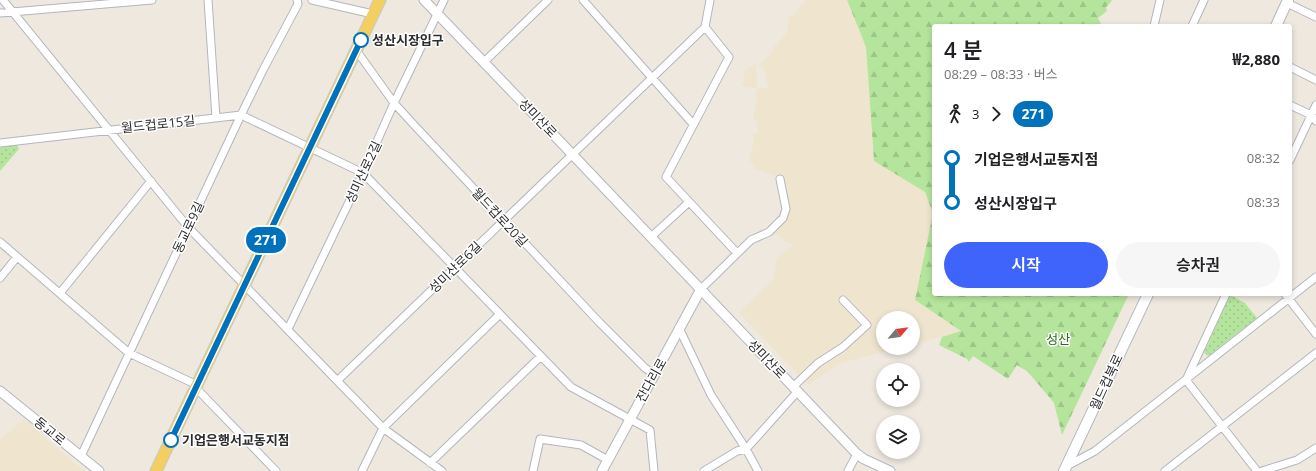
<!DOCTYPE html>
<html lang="ko">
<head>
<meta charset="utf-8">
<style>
  :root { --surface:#fff; --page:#f6f6f6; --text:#202124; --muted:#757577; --accent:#3f64fb }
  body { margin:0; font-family:"Open Sans","Noto Sans KR",sans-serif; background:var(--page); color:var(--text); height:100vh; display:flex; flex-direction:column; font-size:15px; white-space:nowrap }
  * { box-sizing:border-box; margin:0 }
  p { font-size:13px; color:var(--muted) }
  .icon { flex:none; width:22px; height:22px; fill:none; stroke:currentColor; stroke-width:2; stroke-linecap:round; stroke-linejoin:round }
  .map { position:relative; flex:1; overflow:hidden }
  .sheet { position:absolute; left:932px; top:24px; width:360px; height:272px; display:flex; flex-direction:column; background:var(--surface); border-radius:4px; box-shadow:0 2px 6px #0003 }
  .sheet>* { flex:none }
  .badge { padding:0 8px; border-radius:13px; font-size:14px; line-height:26px }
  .needle { width:26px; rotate:61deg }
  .buttons { position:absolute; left:876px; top:311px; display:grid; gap:8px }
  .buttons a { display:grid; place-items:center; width:44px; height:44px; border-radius:50%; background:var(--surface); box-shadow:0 2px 6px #0003; font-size:20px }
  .map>.badge { position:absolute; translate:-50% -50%; box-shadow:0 0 0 2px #fff }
  .legs { display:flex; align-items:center; gap:6px; height:44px; padding:0 12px; font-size:13px }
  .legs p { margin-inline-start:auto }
  .headline { display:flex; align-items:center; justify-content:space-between; height:68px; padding:0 12px }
  h1 { font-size:22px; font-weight:600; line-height:30px }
  .action { display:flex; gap:8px; margin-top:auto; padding:8px 12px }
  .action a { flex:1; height:46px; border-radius:24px; background:var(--accent); color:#fff; font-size:16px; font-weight:600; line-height:46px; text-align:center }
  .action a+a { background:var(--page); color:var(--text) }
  ul { padding:0 12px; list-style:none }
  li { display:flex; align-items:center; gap:14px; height:44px; font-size:15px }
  li i { display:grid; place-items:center; width:6px; height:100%; margin:0 5px; background:currentColor }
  li i::after { content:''; width:10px; height:10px; margin:-5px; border:3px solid; border-radius:50%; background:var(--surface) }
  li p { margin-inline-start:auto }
  li:first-child i { background:linear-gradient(#0000 50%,currentColor 0) }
  li:last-child i { background:linear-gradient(currentColor 50%,#0000 0) }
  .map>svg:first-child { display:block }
  .education { fill:#efe5cf }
  .forest { fill:url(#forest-firs) }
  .park { fill:url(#park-dots) }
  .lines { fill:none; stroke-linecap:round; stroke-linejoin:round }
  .minor-casing { stroke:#b3b6c0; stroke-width:9 }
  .tertiary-casing { stroke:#b3b6c0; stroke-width:11 }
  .secondary-casing { stroke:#b3b6c0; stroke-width:12 }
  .primary-casing { stroke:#c8c8c8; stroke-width:13 }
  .minor { stroke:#fff; stroke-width:7 }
  .tertiary { stroke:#fff; stroke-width:9 }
  .secondary { stroke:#fff; stroke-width:10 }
  .primary { stroke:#f2cf60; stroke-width:11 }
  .line-1-casing { stroke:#fff; stroke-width:9 }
  .line-1 { stroke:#0072bc; stroke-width:6 }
  .stop-1-dot { fill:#fff; stroke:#0072bc; stroke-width:2 }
  .labels { text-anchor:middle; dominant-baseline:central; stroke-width:3; stroke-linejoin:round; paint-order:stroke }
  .stop-label { font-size:13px; font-weight:bold; fill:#2d2d2d; stroke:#fff; text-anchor:start }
  .street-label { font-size:13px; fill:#2d2d2d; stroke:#fff }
  .park-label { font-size:13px; fill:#2c6c1a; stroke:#fff }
</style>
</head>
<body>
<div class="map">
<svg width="1316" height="471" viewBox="0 0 1316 471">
  <defs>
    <pattern id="forest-firs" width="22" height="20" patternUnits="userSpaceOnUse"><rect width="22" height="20" fill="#b5e59c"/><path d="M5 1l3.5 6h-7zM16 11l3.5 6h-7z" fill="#9cc587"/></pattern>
    <pattern id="park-dots" width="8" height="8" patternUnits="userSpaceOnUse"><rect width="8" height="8" fill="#b5e59c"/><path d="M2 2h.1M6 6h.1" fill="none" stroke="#9cc587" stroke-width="1.8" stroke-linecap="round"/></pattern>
  </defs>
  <rect width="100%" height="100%" fill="#eee8df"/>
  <!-- education -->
  <path class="education" d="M 807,0 L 847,0 L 866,47 L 874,161 L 925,192 L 933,213 L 915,300 L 962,332 L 913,344 L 913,318 L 883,318 L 883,348 L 898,348 L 838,364 L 808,385 L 739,313 L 773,280 L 777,258 L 793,244 L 785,242 L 779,235 L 770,234 L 786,221 L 789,208 L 783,181 L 775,176 L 773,177 L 772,174 L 753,168 L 754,165 L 749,160 L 754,141 L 752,134 L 758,132 L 756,120 L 753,120 L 757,99 L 755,92 L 759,88 L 768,88 L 764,67 L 758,67 L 771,53 L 775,45 L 777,45 L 787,32 L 789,18 L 788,15 L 793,16 L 802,4 Z
    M 756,63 L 757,88 L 742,86 L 745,76 L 743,73 Z
    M 24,419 L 65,455 L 85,471 L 0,471 L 0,440 Z"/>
  <!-- forest -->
  <path class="forest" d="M 847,0 L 1112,0 L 1111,2 L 1106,7 L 1107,11 L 1098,18 L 1102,26 L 934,26 L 934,294 L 1129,294 L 1062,435 L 1054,403 L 1028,372 L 1017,365 L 1008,379 L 973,356 L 969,362 L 967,359 L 939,345 L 942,337 L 961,331 L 915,300 L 933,213 L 925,192 L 874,161 L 866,47 Z"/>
  <!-- park -->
  <path class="park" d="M 16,144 L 19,149 L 0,171 L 0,146 Z
    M 1230,295 L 1245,303 L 1257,318 L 1208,356 L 1204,353 Z"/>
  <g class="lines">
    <defs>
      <path id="minor" d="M 3,0 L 188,227 L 383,428 L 442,471
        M 208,0 L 216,118
        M 312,0 L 373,14
        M 583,0 L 693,124
        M 1287,3 L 1316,17
        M 0,13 L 152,0
        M 1154,26 L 1160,0
        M 1192,26 L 1204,0
        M 705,27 L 729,57 L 666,177 L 737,253
        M 356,50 L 394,103 L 415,126 L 600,323 L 645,368 L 655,375
        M 484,62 L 548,0
        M 1290,67 L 1316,80
        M 1290,105 L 1311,115 L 1316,121
        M 0,143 L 241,115 L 363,173 L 571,387 L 650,430 L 654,471
        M 1290,160 L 1316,105
        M 651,237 L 689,202
        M 0,242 L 129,353 L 197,385
        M 0,278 L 17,257
        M 701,289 L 751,240 L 769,232 L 783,218 L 786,209 L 780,179
        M 60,293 L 151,181
        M 1285,294 L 1316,334
        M 679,328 L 711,395 L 746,449 L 758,471
        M 288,329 L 363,173 L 394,103 L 444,0
        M 1187,378 L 1226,294
        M 338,380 L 705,27 L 710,0
        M 1186,380 L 1257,471
        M 794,386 L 818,363 L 843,347 L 867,325 L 843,300
        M 196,388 L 276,471
        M 81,456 L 241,115 L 263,70 L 298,4 L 297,0
        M 430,463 L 540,357
        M 1067,466 L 1095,451 L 1316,277
        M 362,471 L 383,428 L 500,314
        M 533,471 L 540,439 L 581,445 L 608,460
        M 704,471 L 737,451 L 746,449 L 798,391
        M 848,471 L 857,454
        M 1165,471 L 1316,353
        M 1262,471 L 1297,460 L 1316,448"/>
      <path id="tertiary" d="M 424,0 L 572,154 L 857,454 L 864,459 L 890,471
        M 0,391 L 99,471
        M 602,471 L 701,289"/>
      <path id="secondary" d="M 1276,26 L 1288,0
        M 1064,471 L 1148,294"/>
      <path id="primary" d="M 156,471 L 380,0"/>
    </defs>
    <!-- minor casing -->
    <use href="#minor" class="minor-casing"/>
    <!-- tertiary casing -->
    <use href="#tertiary" class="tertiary-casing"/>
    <!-- secondary casing -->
    <use href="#secondary" class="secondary-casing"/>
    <!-- primary casing -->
    <use href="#primary" class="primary-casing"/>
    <!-- minor -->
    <use href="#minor" class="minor"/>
    <!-- tertiary -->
    <use href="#tertiary" class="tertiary"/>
    <!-- secondary -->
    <use href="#secondary" class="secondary"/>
    <!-- primary -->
    <use href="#primary" class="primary"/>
  </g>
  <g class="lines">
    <defs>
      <path id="line-1" d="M 171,440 L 361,40"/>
    </defs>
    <!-- line-1 casing -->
    <use href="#line-1" class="line-1-casing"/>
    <!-- line-1 -->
    <use href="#line-1" class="line-1"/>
  </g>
  <!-- markers -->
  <g class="stop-1-dot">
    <circle cx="361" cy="40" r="7"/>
    <circle cx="171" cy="440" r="7"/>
  </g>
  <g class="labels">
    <!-- stop labels -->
    <g class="stop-label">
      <text x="372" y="40">성산시장입구</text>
      <text x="182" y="440">기업은행서교동지점</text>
    </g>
    <!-- street labels -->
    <g class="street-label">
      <text transform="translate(538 118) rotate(46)">성미산로</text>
      <text transform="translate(158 124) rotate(-6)">월드컵로15길</text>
      <text transform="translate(363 172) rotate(-65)">성미산로2길</text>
      <text transform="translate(500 217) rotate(47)">월드컵로20길</text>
      <text transform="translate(188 227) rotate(-65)">동교로9길</text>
      <text transform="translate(455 267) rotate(-44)">성미산로6길</text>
      <text transform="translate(767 359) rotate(46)">성미산로</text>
      <text transform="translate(651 380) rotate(-61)">잔다리로</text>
      <text transform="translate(1106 382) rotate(-65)">월드컵북로</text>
      <text transform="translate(50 431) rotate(39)">동교로</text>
    </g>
    <!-- park labels -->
    <g class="park-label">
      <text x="1058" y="339">성산</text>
    </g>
  </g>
</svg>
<div class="buttons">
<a><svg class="needle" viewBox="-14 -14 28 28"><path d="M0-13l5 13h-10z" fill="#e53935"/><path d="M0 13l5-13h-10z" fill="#757577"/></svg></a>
<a><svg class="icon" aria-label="locate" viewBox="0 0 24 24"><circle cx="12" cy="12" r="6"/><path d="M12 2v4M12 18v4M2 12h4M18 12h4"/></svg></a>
<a><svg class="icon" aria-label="layers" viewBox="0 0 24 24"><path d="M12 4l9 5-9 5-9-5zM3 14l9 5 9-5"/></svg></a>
</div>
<b class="badge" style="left:266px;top:240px;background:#0072bc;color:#fff">271</b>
<section class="sheet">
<div class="headline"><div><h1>4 분</h1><p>08:29 – 08:33 · 버스</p></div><b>₩2,880</b></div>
<div class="legs"><svg class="icon" aria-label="walk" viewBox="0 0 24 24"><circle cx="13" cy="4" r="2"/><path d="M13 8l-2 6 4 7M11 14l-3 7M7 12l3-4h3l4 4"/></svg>3<svg class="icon" aria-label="forward" viewBox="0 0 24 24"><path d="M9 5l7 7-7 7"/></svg><b class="badge" style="background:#0072bc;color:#fff">271</b></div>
<ul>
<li><i style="color:#0072bc"></i><b>기업은행서교동지점</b><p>08:32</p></li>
<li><i style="color:#0072bc"></i><b>성산시장입구</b><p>08:33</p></li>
</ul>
<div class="action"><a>시작</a><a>승차권</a></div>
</section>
</div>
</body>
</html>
